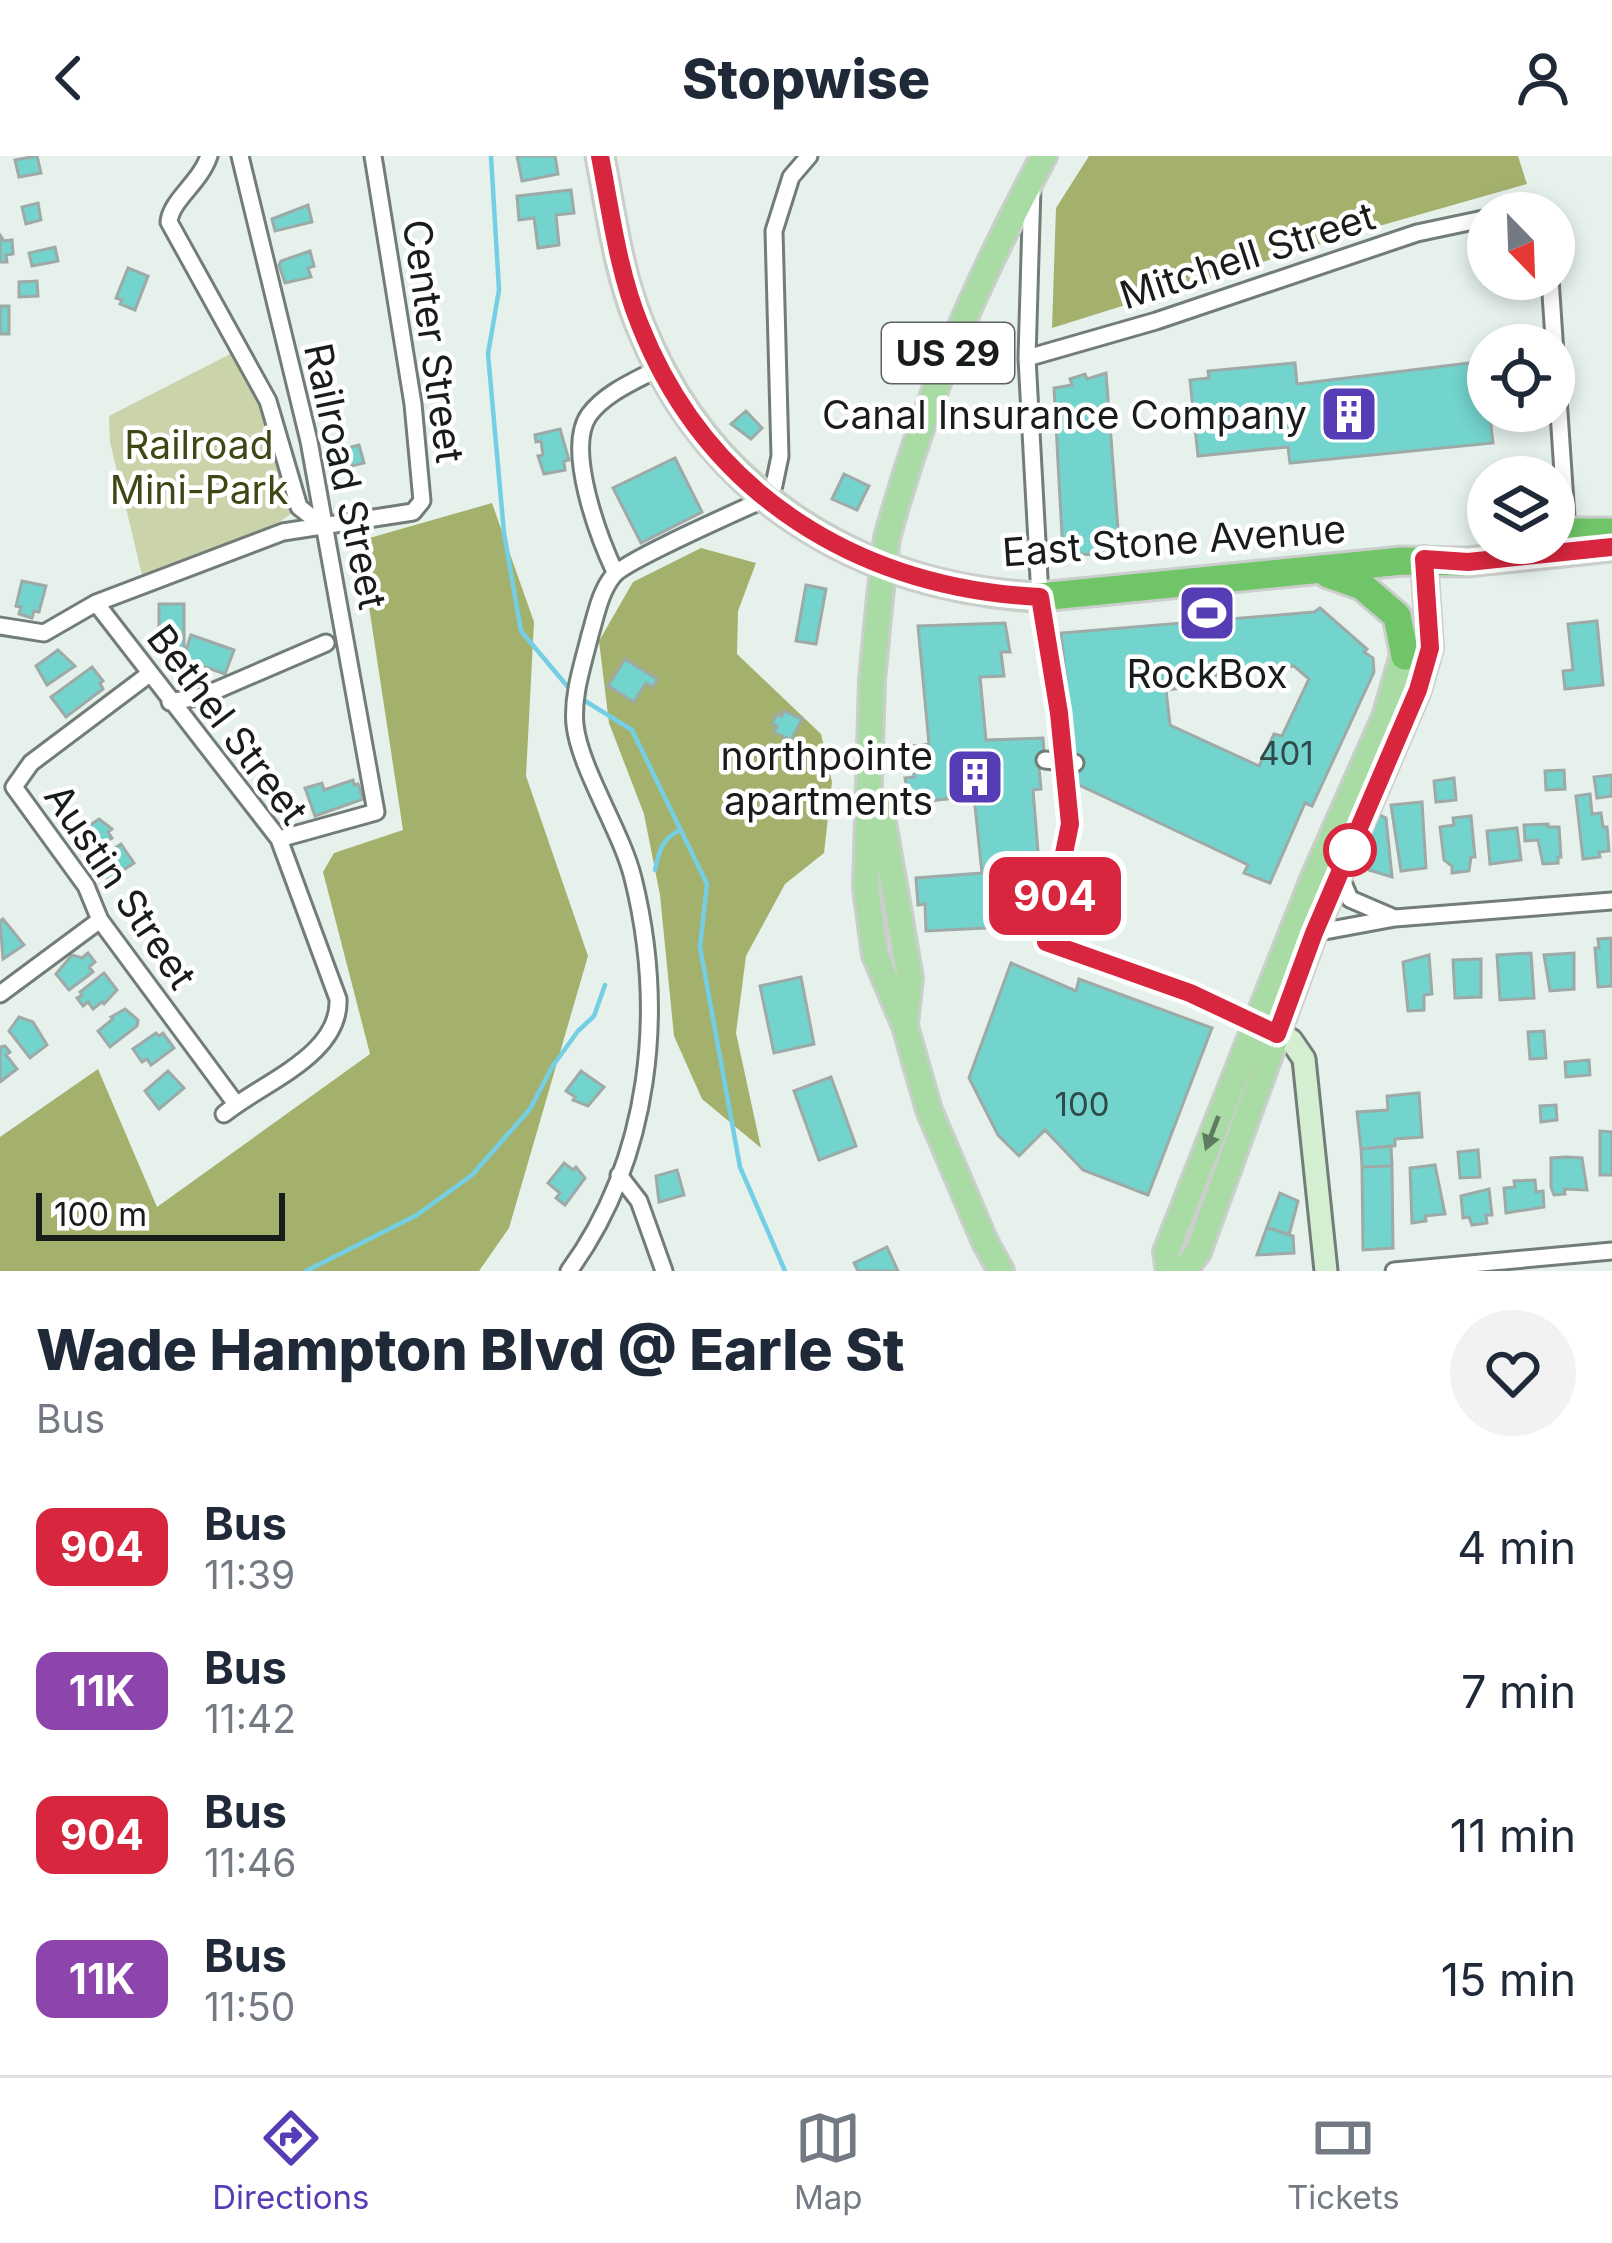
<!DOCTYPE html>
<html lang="en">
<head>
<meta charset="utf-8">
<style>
  :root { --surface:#fff; --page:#f2f2f3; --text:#1f2937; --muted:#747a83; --line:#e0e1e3; --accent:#573db5 }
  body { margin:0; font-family:Inter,sans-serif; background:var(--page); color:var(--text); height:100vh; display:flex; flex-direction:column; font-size:45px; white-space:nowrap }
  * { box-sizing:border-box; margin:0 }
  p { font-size:39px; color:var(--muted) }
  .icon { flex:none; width:66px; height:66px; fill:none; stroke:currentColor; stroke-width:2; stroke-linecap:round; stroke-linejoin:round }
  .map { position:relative; height:1115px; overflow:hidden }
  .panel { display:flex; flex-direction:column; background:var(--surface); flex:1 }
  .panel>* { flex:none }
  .badge { padding:0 24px; border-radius:18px; font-size:42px; line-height:78px }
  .needle { width:78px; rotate:157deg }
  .controls { position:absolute; left:1467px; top:36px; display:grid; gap:24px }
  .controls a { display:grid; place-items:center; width:108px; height:108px; border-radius:50%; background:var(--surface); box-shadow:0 6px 18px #0003; font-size:60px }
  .scale { position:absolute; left:36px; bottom:30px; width:249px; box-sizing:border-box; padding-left:12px; border:6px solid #181c1b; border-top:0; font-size:33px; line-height:42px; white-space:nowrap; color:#181c1b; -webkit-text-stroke:9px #fff; paint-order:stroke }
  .map>.badge { position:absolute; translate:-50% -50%; box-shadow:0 0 0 6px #fff }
  .round { display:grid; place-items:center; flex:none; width:126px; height:126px; border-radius:63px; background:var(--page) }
  .overview { display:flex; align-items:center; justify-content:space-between; height:204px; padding:0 36px }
  h1 { font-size:57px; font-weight:800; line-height:90px }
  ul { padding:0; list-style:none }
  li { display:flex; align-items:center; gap:36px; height:144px; padding:0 36px }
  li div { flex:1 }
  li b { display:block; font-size:45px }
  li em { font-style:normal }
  li .badge { min-width:132px; font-weight:700; text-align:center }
  header { display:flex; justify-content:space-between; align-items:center; height:156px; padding:0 36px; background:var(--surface); font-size:54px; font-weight:800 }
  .tabs { display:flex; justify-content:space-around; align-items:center; height:168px; border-top:3px solid var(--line); background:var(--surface); font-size:33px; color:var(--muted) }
  .tabs a { display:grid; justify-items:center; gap:6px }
  .tabs .on { color:var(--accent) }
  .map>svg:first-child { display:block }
  .green { fill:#cad3a9 }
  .forest { fill:#a4b16d }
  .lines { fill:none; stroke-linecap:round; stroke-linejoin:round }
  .stream { stroke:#74cfe4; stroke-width:4.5 }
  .building { fill:#73d3cd; stroke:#9daaa8; stroke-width:3; fill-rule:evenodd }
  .street-casing { stroke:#737d78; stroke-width:21 }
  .secondary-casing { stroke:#737d78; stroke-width:27 }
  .primary-casing { stroke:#cccdcd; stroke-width:30 }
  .highway-casing { stroke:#cccdcd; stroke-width:33 }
  .street { stroke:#fff; stroke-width:15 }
  .secondary { stroke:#d4eed2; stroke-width:21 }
  .primary { stroke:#a9dca4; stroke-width:24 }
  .highway { stroke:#70c568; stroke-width:27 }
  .primary-bridge-casing { stroke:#cccdcd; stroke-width:30; stroke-linecap:butt }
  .primary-bridge { stroke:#a9dca4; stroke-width:24 }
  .oneway { fill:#607c60 }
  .line-casing { stroke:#fff; stroke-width:27 }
  .line { stroke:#d7263d; stroke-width:18 }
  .stop-dot { fill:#fff; stroke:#d7263d; stroke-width:6 }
  .labels { text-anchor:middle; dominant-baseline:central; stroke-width:9; stroke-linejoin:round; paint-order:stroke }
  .number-label { font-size:33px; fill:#2f4a48 }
  .shield { fill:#fff; stroke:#5d605f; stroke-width:3 }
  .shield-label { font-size:36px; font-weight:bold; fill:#181c1b }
  .street-label { font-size:39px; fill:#181c1b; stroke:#fff }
  .poi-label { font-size:39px; fill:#181c1b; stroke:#fff; text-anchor:end }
  .park-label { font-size:39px; fill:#3f4815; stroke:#fff }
</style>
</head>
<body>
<header><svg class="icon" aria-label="back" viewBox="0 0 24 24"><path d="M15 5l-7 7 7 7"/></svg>Stopwise<svg class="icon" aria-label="person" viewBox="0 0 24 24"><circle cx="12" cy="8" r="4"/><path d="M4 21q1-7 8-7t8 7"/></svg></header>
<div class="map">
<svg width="1612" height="1115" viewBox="0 0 1612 1115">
  <rect width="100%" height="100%" fill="#e6f1ec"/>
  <!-- green -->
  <path class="green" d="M 238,194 L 271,267 L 293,350 L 291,358 L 270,372 L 143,423 L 110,286 L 109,260 Z"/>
  <!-- forest -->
  <path class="forest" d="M 1089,0 L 1518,0 L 1527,28 L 1358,76 L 1052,172 L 1056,52 Z
    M 492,347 L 534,466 L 526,620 L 588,800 L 509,1072 L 479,1115 L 0,1115 L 0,981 L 98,913 L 157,1051 L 370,898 L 323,716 L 334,697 L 403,674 L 359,385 Z
    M 701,392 L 756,407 L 738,455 L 737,498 L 821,578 L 832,626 L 824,697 L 785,728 L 746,800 L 736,877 L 761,992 L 702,943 L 674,880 L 660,739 L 644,658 L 609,567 L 599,485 L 633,426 Z"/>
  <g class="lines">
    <!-- stream -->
    <path class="stream" d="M 491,0 L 499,134 L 488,198 L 504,377 L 521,475 L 573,537
      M 582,543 L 632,574 L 707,728 L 700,791 L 740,1011 L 785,1115
      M 655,714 C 659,696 661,684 678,675
      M 306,1115 L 417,1059 L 472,1019 L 530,953 L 552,911 L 578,875 L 594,860 L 605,829"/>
  </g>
  <!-- building -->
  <path class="building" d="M 37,0 L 41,17 L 19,21 L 15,4 Z
    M 517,0 L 555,0 L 558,18 L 522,25 Z
    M 571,34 L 574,57 L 556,59 L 559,89 L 538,92 L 534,62 L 519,64 L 517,40 Z
    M 38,47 L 41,64 L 26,68 L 22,51 Z
    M 308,49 L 312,66 L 275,75 L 272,63 Z
    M 0,79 L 4,85 L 12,84 L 13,98 L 6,99 L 7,106 L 0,106 Z
    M 55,91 L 58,105 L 32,110 L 29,97 Z
    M 310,95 L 314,110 L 308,112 L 311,121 L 285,127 L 279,109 L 281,105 Z
    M 128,112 L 148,120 L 135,154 L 120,148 L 122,144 L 116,142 Z
    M 37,125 L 38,140 L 19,141 L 19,126 Z
    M 0,150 L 9,150 L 9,178 L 0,178 Z
    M 1486,205 L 1488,255 L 1503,255 L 1504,260 L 1490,261 L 1493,287 L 1290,307 L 1288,291 L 1198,300 L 1190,224 L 1209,222 L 1208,215 L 1295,207 L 1297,228 Z
    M 1106,217 L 1120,399 L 1063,398 L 1054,232 L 1072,229 L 1070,223 L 1085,218 L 1087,223 Z
    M 746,255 L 762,272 L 751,283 L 731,268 Z
    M 560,273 L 569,304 L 564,305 L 565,314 L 544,318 L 538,300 L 543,299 L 541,285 L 536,286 L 535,279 Z
    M 359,289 L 364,307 L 331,315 L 327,297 Z
    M 675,302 L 702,356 L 641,387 L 613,332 Z
    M 844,318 L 869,330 L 857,354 L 832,343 Z
    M 22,425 L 46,430 L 39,456 L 34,455 L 32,462 L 19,458 L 21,451 L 16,450 Z
    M 806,429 L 826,433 L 816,488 L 796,485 Z
    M 159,448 L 184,448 L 184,493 L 159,493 Z
    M 1320,452 L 1367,493 L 1364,496 L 1373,502 L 1374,516 L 1312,650 L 1305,647 L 1270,727 L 1244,717 L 1248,709 L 1240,705 L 1077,628 L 1061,477 L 1314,456 ZM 1294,510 L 1309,523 L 1282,580 L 1274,578 L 1259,610 L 1170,569 L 1166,534 L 1199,530 L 1197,522 Z
    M 1597,465 L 1603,529 L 1565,533 L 1563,515 L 1573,514 L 1568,468 Z
    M 1005,467 L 1010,496 L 1001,496 L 1004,520 L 980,521 L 986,584 L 1043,582 L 1045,611 L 1039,611 L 1041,633 L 1033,634 L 1042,744 L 1030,745 L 1031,770 L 926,775 L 925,748 L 918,749 L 916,722 L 982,717 L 974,640 L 910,647 L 905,622 L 914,621 L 912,590 L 929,588 L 918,470 Z
    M 191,479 L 234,494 L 225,518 L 183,503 Z
    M 58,494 L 75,510 L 47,529 L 36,510 Z
    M 625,503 L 657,523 L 653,531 L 646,527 L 634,546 L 608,530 Z
    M 92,511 L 103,525 L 100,527 L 103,533 L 66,561 L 51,541 Z
    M 784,555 L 802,563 L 791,584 L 774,576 L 777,570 L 772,568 L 777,558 L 782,560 Z
    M 1564,614 L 1565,633 L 1546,634 L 1545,615 Z
    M 1612,619 L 1612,640 L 1597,642 L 1594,621 Z
    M 1454,622 L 1456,644 L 1436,646 L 1434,625 Z
    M 353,624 L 354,629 L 358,628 L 363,643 L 315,660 L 305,632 L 322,627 L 324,634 Z
    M 1590,638 L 1592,658 L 1601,657 L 1603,671 L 1607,671 L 1609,695 L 1599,696 L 1600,701 L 1583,703 L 1576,640 Z
    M 1422,646 L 1426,712 L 1401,715 L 1391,649 Z
    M 1378,658 L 1386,662 L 1392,721 L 1369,714 L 1364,685 Z
    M 1471,660 L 1475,701 L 1471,701 L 1469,715 L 1452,717 L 1452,710 L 1444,704 L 1440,671 L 1454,669 L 1453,662 Z
    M 99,663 L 112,673 L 108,676 L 112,682 L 85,700 L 72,681 Z
    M 1548,668 L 1548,671 L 1559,671 L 1561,701 L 1558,701 L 1558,707 L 1543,708 L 1538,684 L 1525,685 L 1524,669 Z
    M 1517,672 L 1521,704 L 1490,708 L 1487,675 Z
    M 121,688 L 134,707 L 108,724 L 95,705 Z
    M 3,763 L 24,789 L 3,803 L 0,765 Z
    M 1611,782 L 1612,830 L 1598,831 L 1595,792 L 1599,792 L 1598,783 Z
    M 88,797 L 95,806 L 89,811 L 93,816 L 69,834 L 56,818 L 72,799 L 82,802 Z
    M 1531,797 L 1534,842 L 1500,844 L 1497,799 Z
    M 1574,797 L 1574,833 L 1550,835 L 1544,799 Z
    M 1429,799 L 1432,838 L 1424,839 L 1424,854 L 1408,855 L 1403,806 Z
    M 1481,803 L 1481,841 L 1455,842 L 1453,804 Z
    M 1011,807 L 1076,835 L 1079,823 L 1212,872 L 1148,1039 L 1083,1014 L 1045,974 L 1019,1000 L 998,979 L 969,922 Z
    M 104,817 L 117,834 L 104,848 L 102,846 L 93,853 L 88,846 L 83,850 L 77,842 L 82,839 L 80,836 Z
    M 801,821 L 814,888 L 774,897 L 760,830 Z
    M 125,853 L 138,864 L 137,870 L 110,891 L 98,875 L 113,863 L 111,861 Z
    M 19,861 L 33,866 L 47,889 L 30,902 L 9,875 Z
    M 1544,875 L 1546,902 L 1530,903 L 1528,876 Z
    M 156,877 L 159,880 L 163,877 L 174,892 L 151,909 L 147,903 L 142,906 L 133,893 Z
    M 5,890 L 10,896 L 6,899 L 17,913 L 0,926 L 0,891 Z
    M 1589,904 L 1590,919 L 1566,921 L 1565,906 Z
    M 168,915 L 184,932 L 159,953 L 145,935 Z
    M 581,915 L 604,931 L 588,950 L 573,944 L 575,941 L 566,935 Z
    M 831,921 L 856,990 L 819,1004 L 794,935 Z
    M 1419,937 L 1422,981 L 1395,983 L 1395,990 L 1361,993 L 1357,956 L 1388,954 L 1387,940 Z
    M 1556,949 L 1557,964 L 1541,966 L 1540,950 Z
    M 1600,975 L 1612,976 L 1612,1019 L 1600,1019 Z
    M 1391,990 L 1392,1010 L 1362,1011 L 1361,993 Z
    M 1478,994 L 1480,1021 L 1460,1022 L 1458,996 Z
    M 1567,1001 L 1582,1002 L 1587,1034 L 1564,1033 L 1565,1038 L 1554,1039 L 1551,1031 L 1551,1002 Z
    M 564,1007 L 573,1014 L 576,1011 L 585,1022 L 565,1049 L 556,1042 L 560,1037 L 548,1027 Z
    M 1435,1009 L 1445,1058 L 1425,1060 L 1426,1065 L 1412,1067 L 1410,1012 Z
    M 1392,1010 L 1393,1092 L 1363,1094 L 1362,1011 Z
    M 677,1014 L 684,1039 L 659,1046 L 656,1020 Z
    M 1535,1024 L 1536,1036 L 1543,1035 L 1544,1051 L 1506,1057 L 1504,1032 L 1515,1031 L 1514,1025 Z
    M 1489,1033 L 1492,1059 L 1486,1059 L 1487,1067 L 1472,1069 L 1469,1061 L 1463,1062 L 1461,1040 Z
    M 1280,1037 L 1298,1045 L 1289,1079 L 1267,1071 Z
    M 1267,1071 L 1293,1080 L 1294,1097 L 1257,1099 Z
    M 887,1091 L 898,1115 L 858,1115 L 854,1107 Z"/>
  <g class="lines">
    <defs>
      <path id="street" d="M 209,0 C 200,27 171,44 169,66 L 268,245 L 299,351 L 322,369
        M 240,0 L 309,285 L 376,656 L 279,683
        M 1032,31 L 1027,202 L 1040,441
        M 1550,123 L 1567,376
        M 1027,202 L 1156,165 L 1417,77 L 1488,62
        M 615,416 C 599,382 565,293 589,259 C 606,236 637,224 661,211
        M 96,447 L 279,683 L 338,843 C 341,899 263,926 224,958
        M 0,470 L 44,477 L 96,447 L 283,376 L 413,356 L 422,345 L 413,248 L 373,0
        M 148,519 L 31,607 L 14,631 L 86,730 L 100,764 L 236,948
        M 170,546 L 203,540 L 326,487
        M 1045,604 L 1075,607
        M 1340,720 L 1350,743 L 1392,761
        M 1314,777 L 1395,762 L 1612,745
        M 0,838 L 100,764
        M 619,1019 L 639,1045 L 664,1115
        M 569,1115 C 651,1002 666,855 633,722 C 621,674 580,613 575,569 C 572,539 583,508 590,479 C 596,459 600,436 613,420 C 624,405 741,354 767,342 L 774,329 L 780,300 L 774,75 L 791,21 L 809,0
        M 1394,1115 L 1612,1095"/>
      <path id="secondary" d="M 1266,873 L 1291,884 L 1304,903 L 1326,1115"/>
      <path id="primary" d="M 887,382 C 925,242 976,127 1044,0
        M 880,441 L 872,524 L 866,732 L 875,799 L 905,870 L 929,954 L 985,1086 L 1001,1115
        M 880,648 L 910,822 L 905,868
        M 1169,1115 L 1166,1096 L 1314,721 L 1385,561 L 1408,482
        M 1184,1115 L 1198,1096 L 1314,777 L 1418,534 L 1430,492 L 1424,403"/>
      <path id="highway" d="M 600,0 C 611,57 618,116 640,169 C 708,339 861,433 1040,441 L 1402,405 L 1467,406 L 1612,391
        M 1554,376 L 1612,376
        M 1328,418 L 1362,430 L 1397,460 L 1405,500"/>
    </defs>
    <!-- street casing -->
    <use href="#street" class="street-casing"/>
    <!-- secondary casing -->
    <use href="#secondary" class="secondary-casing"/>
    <!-- primary casing -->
    <use href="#primary" class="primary-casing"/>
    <!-- highway casing -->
    <use href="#highway" class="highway-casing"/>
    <!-- street -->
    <use href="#street" class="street"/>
    <!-- secondary -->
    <use href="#secondary" class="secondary"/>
    <!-- primary -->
    <use href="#primary" class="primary"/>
    <!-- highway -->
    <use href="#highway" class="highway"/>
    <defs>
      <path id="primary-bridge" d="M 880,441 L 887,382"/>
    </defs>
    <!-- primary-bridge casing -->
    <use href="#primary-bridge" class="primary-bridge-casing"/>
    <!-- primary-bridge -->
    <use href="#primary-bridge" class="primary-bridge"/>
  </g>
  <!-- one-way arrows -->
  <defs><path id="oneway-solid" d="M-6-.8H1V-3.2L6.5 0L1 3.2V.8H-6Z" transform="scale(3)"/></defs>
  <use class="oneway" href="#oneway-solid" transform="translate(1212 977) rotate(111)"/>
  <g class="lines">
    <defs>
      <path id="line" d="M 600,0 C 611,57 618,115 640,169 C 708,340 860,432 1040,441 L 1059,557 L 1070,668 L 1046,786 L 1190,837 L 1277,878 L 1314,777 L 1418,534 L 1430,492 L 1424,403 L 1468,406 L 1612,391"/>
    </defs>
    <!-- line casing -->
    <use href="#line" class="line-casing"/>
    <!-- line -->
    <use href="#line" class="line"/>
  </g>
  <!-- icons -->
  <defs>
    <symbol id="building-square" viewBox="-11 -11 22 22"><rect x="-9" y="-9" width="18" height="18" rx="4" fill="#573db5" stroke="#fff"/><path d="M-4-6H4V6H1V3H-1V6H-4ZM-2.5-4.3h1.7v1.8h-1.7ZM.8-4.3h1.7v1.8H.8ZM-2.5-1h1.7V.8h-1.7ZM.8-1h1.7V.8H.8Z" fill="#fff"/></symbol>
    <symbol id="stadium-square" viewBox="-11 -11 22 22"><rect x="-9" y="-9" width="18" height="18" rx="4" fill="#573db5" stroke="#fff"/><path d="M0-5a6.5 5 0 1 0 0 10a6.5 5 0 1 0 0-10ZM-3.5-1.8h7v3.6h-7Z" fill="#fff"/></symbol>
  </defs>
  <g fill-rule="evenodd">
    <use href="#building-square" x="1316" y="225" width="66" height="66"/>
    <use href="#stadium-square" x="1174" y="424" width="66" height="66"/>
    <use href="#building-square" x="942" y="588" width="66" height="66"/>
  </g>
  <!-- markers -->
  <circle class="stop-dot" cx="1350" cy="694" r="24"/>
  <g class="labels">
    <!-- number labels -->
    <g class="number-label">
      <text x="1286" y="597">401</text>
      <text x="1082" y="948">100</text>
    </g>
    <!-- shield labels -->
    <rect class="shield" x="882" y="167" width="132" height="60" rx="9"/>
    <g class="shield-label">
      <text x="948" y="197">US 29</text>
    </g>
    <!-- street labels -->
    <g class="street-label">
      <text transform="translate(1247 99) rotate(-18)">Mitchell Street</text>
      <text transform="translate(434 185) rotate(82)">Center Street</text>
      <text transform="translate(346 320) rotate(78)">Railroad Street</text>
      <text transform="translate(1174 384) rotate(-4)">East Stone Avenue</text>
      <text transform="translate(228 568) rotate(53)">Bethel Street</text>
      <text transform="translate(121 730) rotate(56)">Austin Street</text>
    </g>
    <!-- poi labels -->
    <g class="poi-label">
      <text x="1307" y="258">Canal Insurance Company</text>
      <text x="1207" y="517" text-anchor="middle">RockBox</text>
      <text x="933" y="599">northpointe<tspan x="933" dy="45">apartments</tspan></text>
    </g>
    <!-- park labels -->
    <g class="park-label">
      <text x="199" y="288">Railroad<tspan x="199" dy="45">Mini-Park</tspan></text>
    </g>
  </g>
</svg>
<div class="controls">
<a><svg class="needle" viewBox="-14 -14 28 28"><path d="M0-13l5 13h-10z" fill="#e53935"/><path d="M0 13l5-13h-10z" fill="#747a83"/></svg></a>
<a><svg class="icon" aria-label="locate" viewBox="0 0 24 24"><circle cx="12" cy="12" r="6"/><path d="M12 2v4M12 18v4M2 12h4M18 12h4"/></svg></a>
<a><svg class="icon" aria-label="layers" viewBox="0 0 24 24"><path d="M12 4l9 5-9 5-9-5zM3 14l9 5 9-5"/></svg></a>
</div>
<div class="scale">100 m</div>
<b class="badge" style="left:1055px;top:740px;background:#d7263d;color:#fff">904</b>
</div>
<section class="panel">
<div class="overview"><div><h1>Wade Hampton Blvd @ Earle St</h1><p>Bus</p></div><a class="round"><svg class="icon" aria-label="heart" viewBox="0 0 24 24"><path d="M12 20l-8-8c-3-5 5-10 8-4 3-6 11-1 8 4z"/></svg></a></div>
<ul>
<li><span class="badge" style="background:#d7263d;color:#fff">904</span><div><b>Bus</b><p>11:39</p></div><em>4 min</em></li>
<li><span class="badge" style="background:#8e44ad;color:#fff">11K</span><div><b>Bus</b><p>11:42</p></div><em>7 min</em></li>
<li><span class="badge" style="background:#d7263d;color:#fff">904</span><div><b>Bus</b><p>11:46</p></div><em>11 min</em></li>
<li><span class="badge" style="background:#8e44ad;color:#fff">11K</span><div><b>Bus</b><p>11:50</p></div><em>15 min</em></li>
</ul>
</section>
<nav class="tabs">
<a class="on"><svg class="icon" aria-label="directions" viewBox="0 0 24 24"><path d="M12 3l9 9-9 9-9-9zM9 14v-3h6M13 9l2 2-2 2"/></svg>Directions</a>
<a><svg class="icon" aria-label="map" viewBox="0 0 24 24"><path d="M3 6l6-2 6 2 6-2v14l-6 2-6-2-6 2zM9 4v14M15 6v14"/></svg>Map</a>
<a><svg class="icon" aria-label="tickets" viewBox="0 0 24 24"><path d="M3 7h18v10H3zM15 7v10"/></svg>Tickets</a>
</nav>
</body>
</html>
